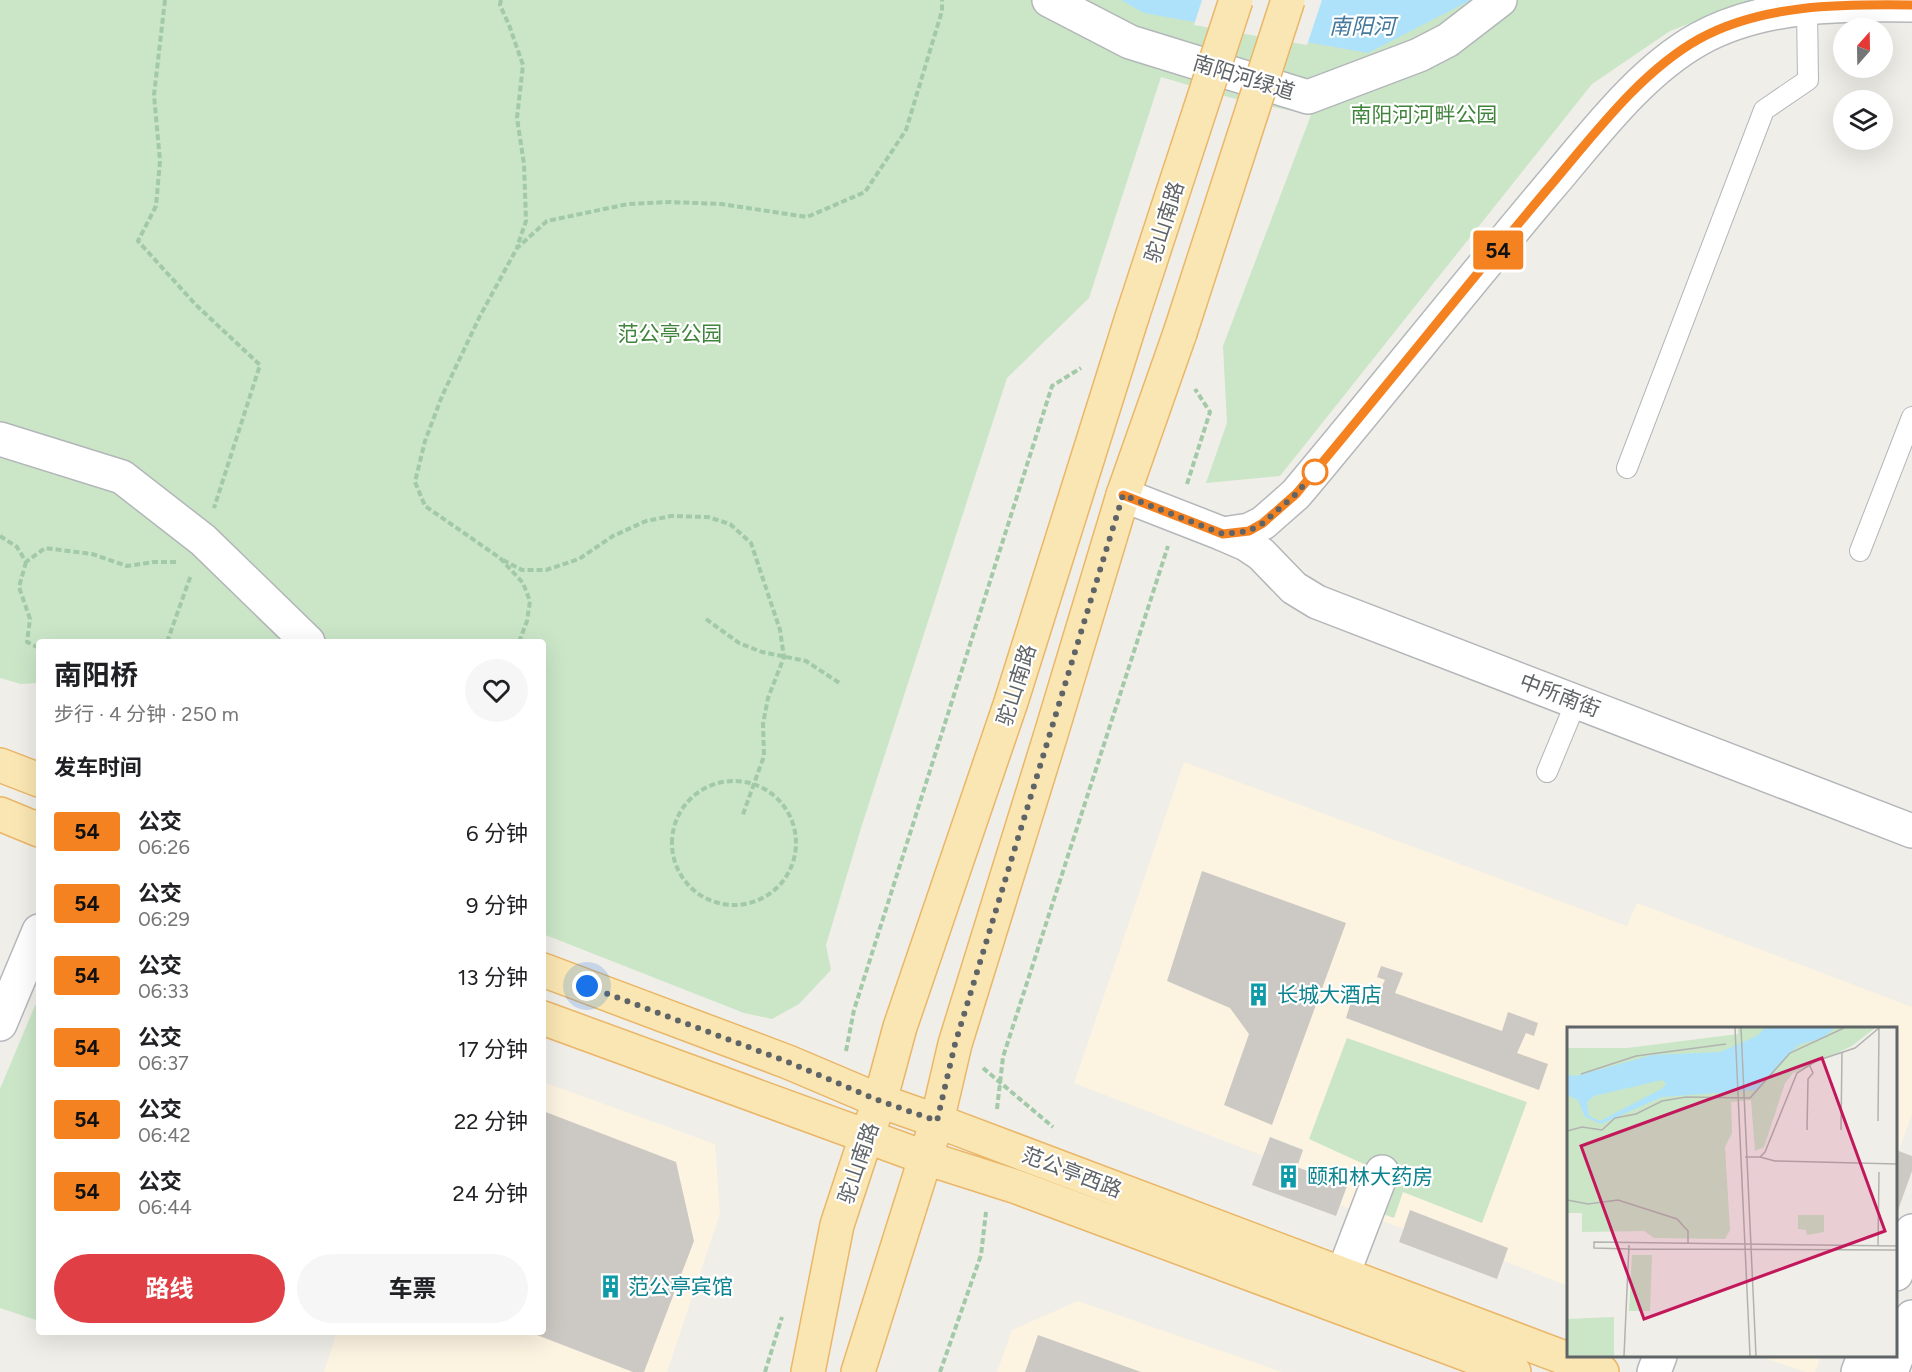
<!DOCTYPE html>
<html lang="zh">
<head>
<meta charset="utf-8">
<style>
  :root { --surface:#fff; --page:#f6f6f6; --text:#202124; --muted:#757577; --accent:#e03f45 }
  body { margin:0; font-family:Figtree,"Noto Sans SC",sans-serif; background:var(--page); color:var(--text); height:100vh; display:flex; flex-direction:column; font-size:22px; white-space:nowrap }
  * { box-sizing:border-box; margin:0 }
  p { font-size:20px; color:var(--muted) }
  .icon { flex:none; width:33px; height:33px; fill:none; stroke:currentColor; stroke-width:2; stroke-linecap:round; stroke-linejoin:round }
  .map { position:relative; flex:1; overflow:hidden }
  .panel { position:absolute; left:36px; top:639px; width:510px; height:696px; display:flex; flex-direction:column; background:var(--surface); border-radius:6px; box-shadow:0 6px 24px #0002 }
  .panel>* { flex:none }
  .badge { padding:0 12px; border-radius:4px; font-size:21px; line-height:39px }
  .needle { width:39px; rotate:20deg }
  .fabs { position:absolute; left:1833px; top:18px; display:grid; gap:12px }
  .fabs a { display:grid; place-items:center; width:60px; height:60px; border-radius:50%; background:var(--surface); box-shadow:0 6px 24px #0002; font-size:30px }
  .you { position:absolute; width:30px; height:30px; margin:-15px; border:4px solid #fff; border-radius:50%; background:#1a73e8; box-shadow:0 0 0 9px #1a73e833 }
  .map>.badge { position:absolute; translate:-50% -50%; box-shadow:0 0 0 3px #fff }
  h2 { padding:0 18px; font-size:22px; line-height:54px }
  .round { display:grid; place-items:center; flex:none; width:63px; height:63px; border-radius:32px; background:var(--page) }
  .headline { display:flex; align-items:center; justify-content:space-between; height:102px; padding:0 18px }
  h1 { font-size:28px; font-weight:700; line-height:45px }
  .cta { display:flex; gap:12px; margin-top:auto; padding:12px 18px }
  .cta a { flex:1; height:69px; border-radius:36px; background:var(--accent); color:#fff; font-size:24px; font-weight:700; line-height:69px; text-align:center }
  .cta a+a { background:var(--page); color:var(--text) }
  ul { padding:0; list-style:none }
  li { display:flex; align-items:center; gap:18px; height:72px; padding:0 18px }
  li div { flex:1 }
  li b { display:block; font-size:22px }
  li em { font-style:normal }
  li .badge { min-width:66px; font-weight:700; text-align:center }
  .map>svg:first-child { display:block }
  .commercial { fill:#fcf3e1 }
  .green { fill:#cae6c7 }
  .water { fill:#aee2fa }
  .pier { fill:#f0eee8 }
  .building { fill:#ccc9c4 }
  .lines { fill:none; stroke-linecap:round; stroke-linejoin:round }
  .lane-casing { stroke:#b3b6b9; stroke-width:22 }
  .street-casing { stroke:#b3b6b9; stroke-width:36 }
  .secondary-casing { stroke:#b4b8bb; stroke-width:36 }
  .primary-casing { stroke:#eab668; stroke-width:36 }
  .path { stroke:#a2c9a8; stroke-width:4; stroke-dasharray:6 3; stroke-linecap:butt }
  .lane { stroke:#fff; stroke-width:20 }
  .street { stroke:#fff; stroke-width:33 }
  .secondary { stroke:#fff; stroke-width:33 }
  .primary { stroke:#fae6b3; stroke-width:33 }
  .primary-bridge-casing { stroke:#eab668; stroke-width:36; stroke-linecap:butt }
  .primary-bridge { stroke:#fae6b3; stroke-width:33 }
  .line-casing { stroke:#fff; stroke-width:14 }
  .line { stroke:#f58220; stroke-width:9 }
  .walk { stroke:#5f6467; stroke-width:6; stroke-dasharray:0 10.8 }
  .stop-dot { fill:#fff; stroke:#f58220; stroke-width:3 }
  .labels { text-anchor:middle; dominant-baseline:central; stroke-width:4.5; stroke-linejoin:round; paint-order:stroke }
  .street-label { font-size:21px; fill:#5f6467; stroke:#fff }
  .park-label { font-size:21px; fill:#40833b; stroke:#fff }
  .culture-label { font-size:21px; fill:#0d838f; stroke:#fff; text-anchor:start }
  .water-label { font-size:22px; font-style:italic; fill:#44799b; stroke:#fff }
  .inset-road { fill:none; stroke:#b2b3b0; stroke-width:1.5 }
  .view { fill:#c2185b; fill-opacity:0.15; stroke:#c2185b; stroke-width:3 }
  .inset-edge { fill:none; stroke:#5f6467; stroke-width:3 }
</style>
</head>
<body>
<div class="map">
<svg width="1912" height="1372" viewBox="0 0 1912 1372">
  <rect width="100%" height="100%" fill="#f0eee8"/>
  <!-- commercial -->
  <path class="commercial" d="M 1184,762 L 1627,926 L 1637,903 L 1912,1007 L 1912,1114 L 1896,1158 L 1896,1028 L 1568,1028 L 1568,1286 L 1504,1261 L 1508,1248 L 1410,1211 L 1404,1229 L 1340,1205 L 1347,1186 L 1297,1167 L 1303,1149 L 1270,1137 L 1263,1156 L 1074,1083 Z
    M 543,1082 L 715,1144 L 720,1214 L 667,1372 L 324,1372 L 337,1332 L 543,1332 Z
    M 1078,1301 L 1282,1372 L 997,1372 L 1012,1330 Z
    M 1758,1356 L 1821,1356 L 1815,1372 L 1806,1372 Z"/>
  <!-- green -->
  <path class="green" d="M 0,0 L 1912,0 L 1740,4 L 1670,31 L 1592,84 L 1280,476 L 1206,483 L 1227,423 L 1223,346 L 1311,115 L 1232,98 L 1161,77 L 1089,298 L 1007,378 L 861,828 L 826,945 L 831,970 L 799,1004 L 772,1019 L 744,1013 L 543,934 L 543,642 L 39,642 L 39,683 L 21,684 L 0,678 Z
    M 39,996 L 39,1321 L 0,1308 L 0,1089 Z
    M 1347,1038 L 1527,1102 L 1482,1223 L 1403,1192 L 1394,1218 L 1354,1203 L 1366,1165 L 1309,1139 Z"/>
  <!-- water -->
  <path class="water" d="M 1121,0 L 1471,0 L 1368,53 L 1144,13 Z"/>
  <!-- pier -->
  <path class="pier" d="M 1202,0 L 1322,0 L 1307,45 L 1194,25 Z"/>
  <!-- building -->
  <path class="building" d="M 1202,871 L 1346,923 L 1272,1125 L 1224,1105 L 1249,1034 L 1230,1008 L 1167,981 Z
    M 1381,966 L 1403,973 L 1395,993 L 1502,1031 L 1508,1012 L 1538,1023 L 1534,1036 L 1526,1033 L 1517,1053 L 1548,1064 L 1539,1090 L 1346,1018 L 1353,995 L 1374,1002 L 1385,980 L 1377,977 Z
    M 543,1111 L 676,1162 L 694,1241 L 644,1372 L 633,1372 L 529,1332 L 543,1332 Z
    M 1270,1137 L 1303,1150 L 1297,1167 L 1347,1186 L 1336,1216 L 1252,1185 Z
    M 1896,1150 L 1912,1156 L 1912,1171 L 1896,1216 Z
    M 1410,1210 L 1508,1248 L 1497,1279 L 1399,1242 Z
    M 1038,1335 L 1141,1372 L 1025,1372 Z"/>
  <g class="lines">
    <defs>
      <path id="lane" d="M 1627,468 L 1764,110 L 1808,80 L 1807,9
        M 1860,551 L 1912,417
        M 1547,772 L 1576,702"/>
      <path id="street" d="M 1049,0 L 1130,42 L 1308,97 L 1419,55 L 1448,40 L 1500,0
        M 0,439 L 122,477 L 203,540 L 308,642
        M 1223,534 L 1246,544 L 1261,554 L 1294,588 L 1317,602 L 1912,831
        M 1343,1274 L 1382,1172
        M 1896,1274 L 1912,1231
        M 1654,1372 L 1660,1356
        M 1858,1372 L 1864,1356
        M 1891,1372 L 1912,1317"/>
      <path id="secondary" d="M 1123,495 L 1223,534 L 1249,530 L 1263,523 L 1296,494 C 1380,394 1461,292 1545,192 C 1590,140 1638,73 1699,39 C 1762,4 1841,4 1912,5
        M 0,1024 L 39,931"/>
      <path id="primary" d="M 0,765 L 39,780
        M 0,814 L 39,830
        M 543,970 L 788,1062 L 880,1101 L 937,1121 L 1602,1372
        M 543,1018 L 926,1158 L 1014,1186 L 1514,1372
        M 808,1372 L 837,1225 L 866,1137 L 880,1101 L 900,1027 L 1011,702 L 1132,317
        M 858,1372 L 937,1121 L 955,1044 L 1051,734 L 1123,495 L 1180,333"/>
    </defs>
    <!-- lane casing -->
    <use href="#lane" class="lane-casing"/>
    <!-- street casing -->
    <use href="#street" class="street-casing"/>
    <!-- secondary casing -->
    <use href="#secondary" class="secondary-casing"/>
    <!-- primary casing -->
    <use href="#primary" class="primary-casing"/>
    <!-- path -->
    <path class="path" d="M 165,0 L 154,95 L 160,161 L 156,206 L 138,241 L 196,305 L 260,365 L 214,508
      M 501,0 L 500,5 L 509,25 L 523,65 L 517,118 L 524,164 L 526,221 L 517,247
      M 1187,484 L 1210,412 L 1195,389
      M 0,536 L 17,547 L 26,562 L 45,548 L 92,554 L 127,566 L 154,562 L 178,562
      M 503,560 L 522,570 L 546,570 L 579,559 L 613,536 L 646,521 L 671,516 L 708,517 L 730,524 L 751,543 L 780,630 L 784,657 L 768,698 L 763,724 L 764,756 L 742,817
      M 26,562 L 19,587 L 30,619 L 27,642 L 39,648
      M 706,619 L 739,643 L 762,652 L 806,661 L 841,684
      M 167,642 L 191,575
      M 519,642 L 527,621 L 530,601 L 523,583 L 500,558 L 425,506 L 415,482 L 425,441 L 442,396 L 480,316 L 517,248 L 547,221 L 628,204 L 670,202 L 721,204 L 807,217 L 865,192 L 906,130 L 942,11 L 942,0
      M672 843a62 62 0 1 1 124 0a62 62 0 1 1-124 0Z
      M 846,1051 L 854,1010 L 1052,386 L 1081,368
      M 983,1068 L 1053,1127
      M 997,1109 L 1003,1057 L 1168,546
      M 765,1372 L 782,1317
      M 940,1372 L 981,1255 L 986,1212"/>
    <!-- lane -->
    <use href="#lane" class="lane"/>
    <!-- street -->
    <use href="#street" class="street"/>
    <!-- secondary -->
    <use href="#secondary" class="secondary"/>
    <!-- primary -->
    <use href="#primary" class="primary"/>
    <defs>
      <path id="primary-bridge" d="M 1132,317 L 1236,0
        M 1180,333 L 1288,0"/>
    </defs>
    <!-- primary-bridge casing -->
    <use href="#primary-bridge" class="primary-bridge-casing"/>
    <!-- primary-bridge -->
    <use href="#primary-bridge" class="primary-bridge"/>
  </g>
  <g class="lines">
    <defs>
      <path id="line" d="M 1123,495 L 1223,534 L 1249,531 L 1263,523 L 1296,494 C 1380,394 1461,292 1545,192 C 1590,140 1638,73 1699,39 C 1762,4 1842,4 1912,5"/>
    </defs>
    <!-- line casing -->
    <use href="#line" class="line-casing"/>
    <!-- line -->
    <use href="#line" class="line"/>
    <!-- walk -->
    <path class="walk" d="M 587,986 L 788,1062 L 880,1101 L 937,1121 L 955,1044 L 1123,495 L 1223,534 L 1249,531 L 1263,523 L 1296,494 L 1315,472"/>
  </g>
  <!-- icons -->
  <defs>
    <symbol id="building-bare" viewBox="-9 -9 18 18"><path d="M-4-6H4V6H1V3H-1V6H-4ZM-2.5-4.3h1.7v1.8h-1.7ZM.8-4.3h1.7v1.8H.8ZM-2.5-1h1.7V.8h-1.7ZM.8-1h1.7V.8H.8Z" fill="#0f9aa8" stroke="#fff" stroke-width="2.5" paint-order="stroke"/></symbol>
  </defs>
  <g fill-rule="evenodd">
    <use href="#building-bare" x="1242" y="978" width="33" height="33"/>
    <use href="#building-bare" x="1272" y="1160" width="33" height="33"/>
    <use href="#building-bare" x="594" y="1270" width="33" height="33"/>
  </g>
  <!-- markers -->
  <circle class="stop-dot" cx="1315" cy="472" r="12"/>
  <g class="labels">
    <!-- street labels -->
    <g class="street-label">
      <text transform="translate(1244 77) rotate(17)">南阳河绿道</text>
      <text transform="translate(1164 222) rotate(-72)">驼山南路</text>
      <text transform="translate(1016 685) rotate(-72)">驼山南路</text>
      <text transform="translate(1560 695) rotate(21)">中所南街</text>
      <text transform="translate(858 1163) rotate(-71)">驼山南路</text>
      <text transform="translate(1072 1172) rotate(21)">范公亭西路</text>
    </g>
    <!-- park labels -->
    <g class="park-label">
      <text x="1424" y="114">南阳河河畔公园</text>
      <text x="670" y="333">范公亭公园</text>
    </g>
    <!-- culture labels -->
    <g class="culture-label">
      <text x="1277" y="994">长城大酒店</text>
      <text x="1307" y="1176">颐和林大药房</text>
      <text x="628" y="1286">范公亭宾馆</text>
    </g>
    <!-- water labels -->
    <g class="water-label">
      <text x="1362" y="26">南阳河</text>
    </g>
  </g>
  <!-- overview -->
  <g transform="translate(1567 1027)">
    <rect width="330" height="330" fill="#f0eee8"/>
    <path d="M 171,1 L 308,1 L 285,19 L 226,46 L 218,56 L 197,120 L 188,124 L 184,73 L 164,75 L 165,106 L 158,120 L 163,203 L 158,212 L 87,211 L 77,204 L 15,205 L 15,186 L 0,186 L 0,21 L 60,21 L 171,7 ZM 231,188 L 257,188 L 257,205 L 240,208 L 239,203 L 231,202 ZM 65,228 L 85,228 L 83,284 L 62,284 ZM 47,290 L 47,329 L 0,329 L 0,292 Z" fill="#cae6c7"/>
    <path d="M 198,1 L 268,1 L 255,11 L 231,18 L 189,63 L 95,70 L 34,97 L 18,90 L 11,73 L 0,68 L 0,48 L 9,49 L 85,28 L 153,25 L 190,9 ZM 95,53 L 99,56 L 96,61 L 33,94 L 22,89 L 20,75 L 27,69 Z" fill="#aee2fa" fill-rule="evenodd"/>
    <path class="inset-road" d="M 168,1 L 183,329M 174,1 L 189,329M 14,47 L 69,29 L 159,17M 311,94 L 312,1M 240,103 L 241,52 L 246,46 L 242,37M 274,103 L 275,25M 0,104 L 15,100 L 35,103 L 48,91 L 69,87 L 95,74 L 119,70 L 183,71 L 223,26 L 277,1M 178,130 L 193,130 L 198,125 L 230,46 L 249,34 L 288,21 L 312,1M 193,130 L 208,134 L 330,137M 0,173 L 21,177 L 51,173 L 110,192 L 121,204 L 121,216M 311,219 L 312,145M 330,219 L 27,215 L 27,221 L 62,222 L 330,223M 57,329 L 62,218"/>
    <path class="view" d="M 255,31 L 318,204 L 77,292 L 14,119 Z"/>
    <rect width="330" height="330" class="inset-edge"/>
  </g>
</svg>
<div class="fabs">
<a><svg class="needle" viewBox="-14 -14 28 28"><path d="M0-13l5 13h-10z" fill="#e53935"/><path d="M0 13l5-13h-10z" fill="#757577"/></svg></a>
<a><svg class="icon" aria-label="layers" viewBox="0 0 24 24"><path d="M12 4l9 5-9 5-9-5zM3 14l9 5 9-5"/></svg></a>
</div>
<div class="you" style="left:587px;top:986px"></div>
<b class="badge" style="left:1498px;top:250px;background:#f58220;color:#111">54</b>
<section class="panel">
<div class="headline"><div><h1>南阳桥</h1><p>步行 · 4 分钟 · 250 m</p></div><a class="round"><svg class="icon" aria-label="heart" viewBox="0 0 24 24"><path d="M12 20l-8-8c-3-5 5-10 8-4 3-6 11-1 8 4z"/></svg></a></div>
<h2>发车时间</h2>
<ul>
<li><span class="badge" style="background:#f58220;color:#111">54</span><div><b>公交</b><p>06:26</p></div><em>6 分钟</em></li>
<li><span class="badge" style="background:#f58220;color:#111">54</span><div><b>公交</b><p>06:29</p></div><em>9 分钟</em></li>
<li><span class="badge" style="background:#f58220;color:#111">54</span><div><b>公交</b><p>06:33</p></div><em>13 分钟</em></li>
<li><span class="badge" style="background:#f58220;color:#111">54</span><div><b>公交</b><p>06:37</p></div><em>17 分钟</em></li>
<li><span class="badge" style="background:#f58220;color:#111">54</span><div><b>公交</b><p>06:42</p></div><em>22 分钟</em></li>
<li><span class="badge" style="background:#f58220;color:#111">54</span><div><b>公交</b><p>06:44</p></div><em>24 分钟</em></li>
</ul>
<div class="cta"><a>路线</a><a>车票</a></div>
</section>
</div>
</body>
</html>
